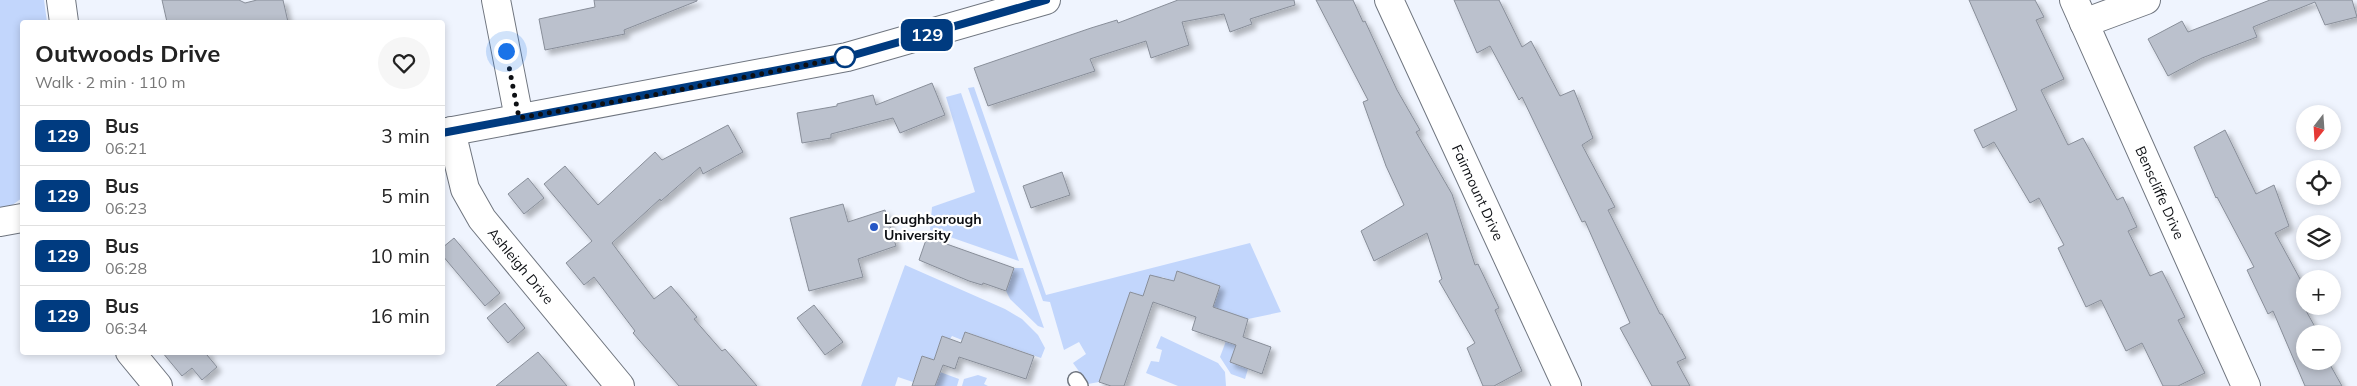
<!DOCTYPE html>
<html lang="en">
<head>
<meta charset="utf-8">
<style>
  :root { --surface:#fff; --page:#f6f6f6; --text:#222; --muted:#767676; --line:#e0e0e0 }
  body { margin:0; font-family:Mulish,sans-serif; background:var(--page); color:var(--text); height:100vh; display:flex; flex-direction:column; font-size:19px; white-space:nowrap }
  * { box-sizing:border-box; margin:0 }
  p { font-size:16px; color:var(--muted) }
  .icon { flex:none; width:28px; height:28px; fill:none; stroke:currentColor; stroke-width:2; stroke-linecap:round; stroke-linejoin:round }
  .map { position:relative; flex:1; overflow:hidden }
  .panel { position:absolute; left:20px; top:20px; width:425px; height:335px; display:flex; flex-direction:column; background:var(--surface); border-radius:5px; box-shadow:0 2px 8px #0003 }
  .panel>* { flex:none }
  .badge { padding:0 10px; border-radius:8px; font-size:18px; line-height:32px }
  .needle { width:32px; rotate:197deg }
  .fabs { position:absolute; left:2296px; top:105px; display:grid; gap:10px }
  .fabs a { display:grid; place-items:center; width:45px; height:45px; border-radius:50%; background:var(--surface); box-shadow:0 2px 8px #0003; font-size:25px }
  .you { position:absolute; width:25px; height:25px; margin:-12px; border:4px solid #fff; border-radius:50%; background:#1a73e8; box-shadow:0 0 0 8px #1a73e833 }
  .map>.badge { position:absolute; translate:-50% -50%; box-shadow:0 0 0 2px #fff }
  .round { display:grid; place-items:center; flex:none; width:52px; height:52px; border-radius:26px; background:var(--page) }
  .head { display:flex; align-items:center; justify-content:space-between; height:85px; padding:0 15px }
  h1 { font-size:24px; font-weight:700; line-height:38px }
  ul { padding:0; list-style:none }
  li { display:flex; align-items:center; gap:15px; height:60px; padding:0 15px; border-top:1px solid var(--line) }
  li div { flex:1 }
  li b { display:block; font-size:19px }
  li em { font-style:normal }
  li .badge { min-width:55px; font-weight:700; text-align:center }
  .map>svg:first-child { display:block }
  .green { fill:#c2d6fc }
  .building { fill:#bbc1cd; stroke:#888e99; filter:url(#shadow) }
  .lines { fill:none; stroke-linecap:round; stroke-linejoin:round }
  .service-casing { stroke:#6f757f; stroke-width:18 }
  .minor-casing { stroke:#6f757f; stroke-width:30 }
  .tertiary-casing { stroke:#6f757f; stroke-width:30 }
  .service { stroke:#fff; stroke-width:15 }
  .minor { stroke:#fff; stroke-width:28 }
  .tertiary { stroke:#fff; stroke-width:28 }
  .line-casing { stroke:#fff; stroke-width:11 }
  .line { stroke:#003b80; stroke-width:8 }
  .walk { stroke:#0d0f13; stroke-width:5; stroke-dasharray:0 9 }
  .stop-dot { fill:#fff; stroke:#003b80; stroke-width:2.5 }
  .poi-dot { fill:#2657c5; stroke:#fff; stroke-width:2 }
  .labels { text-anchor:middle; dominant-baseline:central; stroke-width:4.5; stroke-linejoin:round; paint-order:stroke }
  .street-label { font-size:14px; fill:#0d0f13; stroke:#fff }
  .poi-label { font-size:14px; font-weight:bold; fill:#0d0f13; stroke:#fff; text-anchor:start }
</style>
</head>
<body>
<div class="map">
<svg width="2357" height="386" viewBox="0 0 2357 386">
  <defs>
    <filter id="shadow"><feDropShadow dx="4.5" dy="4.5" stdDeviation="2.5" flood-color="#0004"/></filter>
  </defs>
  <rect width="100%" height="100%" fill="#eff4fe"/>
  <!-- green -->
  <path class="green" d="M 0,0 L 44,0 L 47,22 L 22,22 L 22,198 L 11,206 L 0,208 Z
    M 974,87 L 1046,295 L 1250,243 L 1281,312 L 1248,319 L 1213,307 L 1220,286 L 1177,272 L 1174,281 L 1162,277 L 1143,296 L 1130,292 L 1099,382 L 1088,384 L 1073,363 L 1086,354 L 1079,342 L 1064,350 L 1050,302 L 1043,301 L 968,88 Z
    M 961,93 L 1019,261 L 930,230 L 932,207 L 975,192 L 946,97 Z
    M 905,265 L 1005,309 L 1022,319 L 1038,335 L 1045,348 L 1041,358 L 966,332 L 962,340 L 952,336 L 950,339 L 942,336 L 934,360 L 922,356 L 913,382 L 898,377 L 895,386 L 861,386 Z
    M 1014,268 L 1023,268 L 1044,328 L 1038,326 L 1010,299 L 1006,291 Z
    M 1161,336 L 1218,363 L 1225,372 L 1226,386 L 1178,386 L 1146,373 L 1151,361 L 1159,362 L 1162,350 L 1156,348 Z
    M 1226,341 L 1236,345 L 1230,362 L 1248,369 L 1245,379 L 1231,374 L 1220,357 Z
    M 940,372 L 959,379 L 957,386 L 935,386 Z
    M 978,375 L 987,378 L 984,384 L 988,386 L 962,386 L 964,379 Z"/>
  <!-- building -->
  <path class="building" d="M 162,0 L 239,0 L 245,3 L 257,0 L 283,0 L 288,22 L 167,22 Z
    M 594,0 L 697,0 L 697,1 L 624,30 L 625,34 L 545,50 L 539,19 L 595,7 Z
    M 1178,0 L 1294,0 L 1295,5 L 1250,19 L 1252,24 L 1230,32 L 1224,14 L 1182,22 L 1189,45 L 1151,58 L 1146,41 L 1090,59 L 1095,71 L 988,106 L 974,68 L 1091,28 L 1117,20 L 1118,23 Z
    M 1316,0 L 1353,0 L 1363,22 L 1365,21 L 1397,90 L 1420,130 L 1416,132 L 1452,194 L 1475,265 L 1478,264 L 1499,308 L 1495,310 L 1522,371 L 1494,386 L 1483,386 L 1467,348 L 1475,343 L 1439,281 L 1442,279 L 1427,233 L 1374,261 L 1361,231 L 1404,205 L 1386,166 L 1363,102 L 1368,100 Z
    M 1454,0 L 1499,0 L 1522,47 L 1531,41 L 1560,96 L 1574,90 L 1593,138 L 1582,145 L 1615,207 L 1608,210 L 1660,314 L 1662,314 L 1686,358 L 1677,362 L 1690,386 L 1652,386 L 1620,328 L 1630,323 L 1585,221 L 1582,222 L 1522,97 L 1519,100 L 1490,46 L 1477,53 Z
    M 1969,0 L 2035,0 L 2044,17 L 2036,20 L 2064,79 L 2041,90 L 2068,145 L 2083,138 L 2117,200 L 2123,197 L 2137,227 L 2128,231 L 2150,276 L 2162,271 L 2185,317 L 2178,320 L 2205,373 L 2178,386 L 2163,386 L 2142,343 L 2126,351 L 2101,300 L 2086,307 L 2058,248 L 2064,245 L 2039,198 L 2030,203 L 1994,142 L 1983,148 L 1974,130 L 2017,110 Z
    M 2270,0 L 2352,0 L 2357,17 L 2325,25 L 2315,2 L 2253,27 L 2257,37 L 2202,58 L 2168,76 L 2148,39 L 2182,21 L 2188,32 Z
    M 932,83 L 945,115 L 900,133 L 893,118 L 831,134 L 831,138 L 802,143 L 797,113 L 837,106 L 837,104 L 873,95 L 876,105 Z
    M 728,125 L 743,152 L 703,174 L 700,167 L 661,201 L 660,199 L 612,243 L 654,299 L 671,286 L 697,317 L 694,319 L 722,351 L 725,349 L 757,386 L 679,386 L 633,333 L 635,331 L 594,277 L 584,285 L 566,263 L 592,241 L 544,184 L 565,166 L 598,205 L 655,152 L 662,160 Z
    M 2225,130 L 2256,194 L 2274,185 L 2289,226 L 2275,233 L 2305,288 L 2305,309 L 2319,334 L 2305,334 L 2305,361 L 2328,361 L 2342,386 L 2305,386 L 2273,311 L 2268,314 L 2247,270 L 2254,267 L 2217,197 L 2216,198 L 2194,147 Z
    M 1062,172 L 1070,195 L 1031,208 L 1023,186 Z
    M 528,178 L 544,198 L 524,214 L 508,194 Z
    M 843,204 L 848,222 L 885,210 L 896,246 L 858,259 L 863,277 L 809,291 L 790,218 Z
    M 927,237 L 1014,268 L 1006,291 L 983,283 L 982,285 L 969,281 L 919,260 Z
    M 454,238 L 500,293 L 485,306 L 442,255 L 442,248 Z
    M 1177,271 L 1220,286 L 1213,307 L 1248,319 L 1243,337 L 1271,347 L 1262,374 L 1230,362 L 1236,345 L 1192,330 L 1196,317 L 1153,302 L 1124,386 L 1111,386 L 1099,382 L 1130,292 L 1143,296 L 1150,275 L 1174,281 Z
    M 505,303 L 525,328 L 508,343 L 487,318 Z
    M 814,305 L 843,342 L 825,355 L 797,318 Z
    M 965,332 L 1034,356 L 1026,379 L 959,357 L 955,369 L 943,365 L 935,386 L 912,386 L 922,356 L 934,360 L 942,336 L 961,343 Z
    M 162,352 L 210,352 L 207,355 L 217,367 L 202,380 L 192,368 L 182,376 Z
    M 538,352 L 567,386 L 496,386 Z"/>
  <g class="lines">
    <defs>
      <path id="service" d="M 1076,380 L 1080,386"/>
      <g id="minor">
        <path d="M 61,0 L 64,22"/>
        <path d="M 496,0 L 519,118"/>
        <path id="s1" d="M 1389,0 L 1567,386"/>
        <path id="s2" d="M 2074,0 L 2246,386"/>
        <path d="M 2084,23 L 2146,0"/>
        <path id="s3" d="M 451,131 L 465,189 L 482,219 L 620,386"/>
        <path d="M 130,352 L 158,386"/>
      </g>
      <path id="tertiary" d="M 442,133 L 847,57 L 1046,0
        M 0,222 L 22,218"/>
    </defs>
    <!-- service casing -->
    <use href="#service" class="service-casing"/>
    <!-- minor casing -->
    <use href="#minor" class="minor-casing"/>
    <!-- tertiary casing -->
    <use href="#tertiary" class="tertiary-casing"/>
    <!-- service -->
    <use href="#service" class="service"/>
    <!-- minor -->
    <use href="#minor" class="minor"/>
    <!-- tertiary -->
    <use href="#tertiary" class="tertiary"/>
  </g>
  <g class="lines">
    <defs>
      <path id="line" d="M 442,133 L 847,57 L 1046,0"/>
    </defs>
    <!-- line casing -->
    <use href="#line" class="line-casing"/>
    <!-- line -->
    <use href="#line" class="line"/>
    <!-- walk -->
    <path class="walk" d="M 506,51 L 519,118 L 643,97 L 847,57 L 845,57"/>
  </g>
  <!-- markers -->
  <circle class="stop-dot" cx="845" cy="57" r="10"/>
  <circle class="poi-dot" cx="874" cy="227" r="5"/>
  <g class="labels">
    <!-- street labels -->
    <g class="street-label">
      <text stroke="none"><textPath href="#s1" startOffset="212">Fairmount Drive</textPath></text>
      <text stroke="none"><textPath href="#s2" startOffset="211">Benscliffe Drive</textPath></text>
      <text stroke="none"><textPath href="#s3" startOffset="155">Ashleigh Drive</textPath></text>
    </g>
    <!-- poi labels -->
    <g class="poi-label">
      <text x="884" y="219">Loughborough<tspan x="884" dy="16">University</tspan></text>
    </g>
  </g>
</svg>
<div class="fabs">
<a><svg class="needle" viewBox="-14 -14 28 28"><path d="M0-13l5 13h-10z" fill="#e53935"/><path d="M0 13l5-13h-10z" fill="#767676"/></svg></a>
<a><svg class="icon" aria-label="locate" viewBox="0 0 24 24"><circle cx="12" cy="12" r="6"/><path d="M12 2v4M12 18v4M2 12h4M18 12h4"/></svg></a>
<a><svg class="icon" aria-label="layers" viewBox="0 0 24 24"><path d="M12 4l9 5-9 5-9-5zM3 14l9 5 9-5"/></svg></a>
<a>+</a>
<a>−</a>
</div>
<div class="you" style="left:506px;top:51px"></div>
<b class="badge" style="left:927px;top:35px;background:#003b80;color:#fff">129</b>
<section class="panel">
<div class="head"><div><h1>Outwoods Drive</h1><p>Walk · 2 min · 110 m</p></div><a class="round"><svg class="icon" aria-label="heart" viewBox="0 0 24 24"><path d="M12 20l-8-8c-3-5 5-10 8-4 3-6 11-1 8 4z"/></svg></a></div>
<ul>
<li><span class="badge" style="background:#003b80;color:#fff">129</span><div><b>Bus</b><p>06:21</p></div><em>3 min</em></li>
<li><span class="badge" style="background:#003b80;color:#fff">129</span><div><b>Bus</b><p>06:23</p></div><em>5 min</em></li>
<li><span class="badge" style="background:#003b80;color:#fff">129</span><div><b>Bus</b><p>06:28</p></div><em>10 min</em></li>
<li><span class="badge" style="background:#003b80;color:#fff">129</span><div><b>Bus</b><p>06:34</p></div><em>16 min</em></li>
</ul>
</section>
</div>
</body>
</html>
